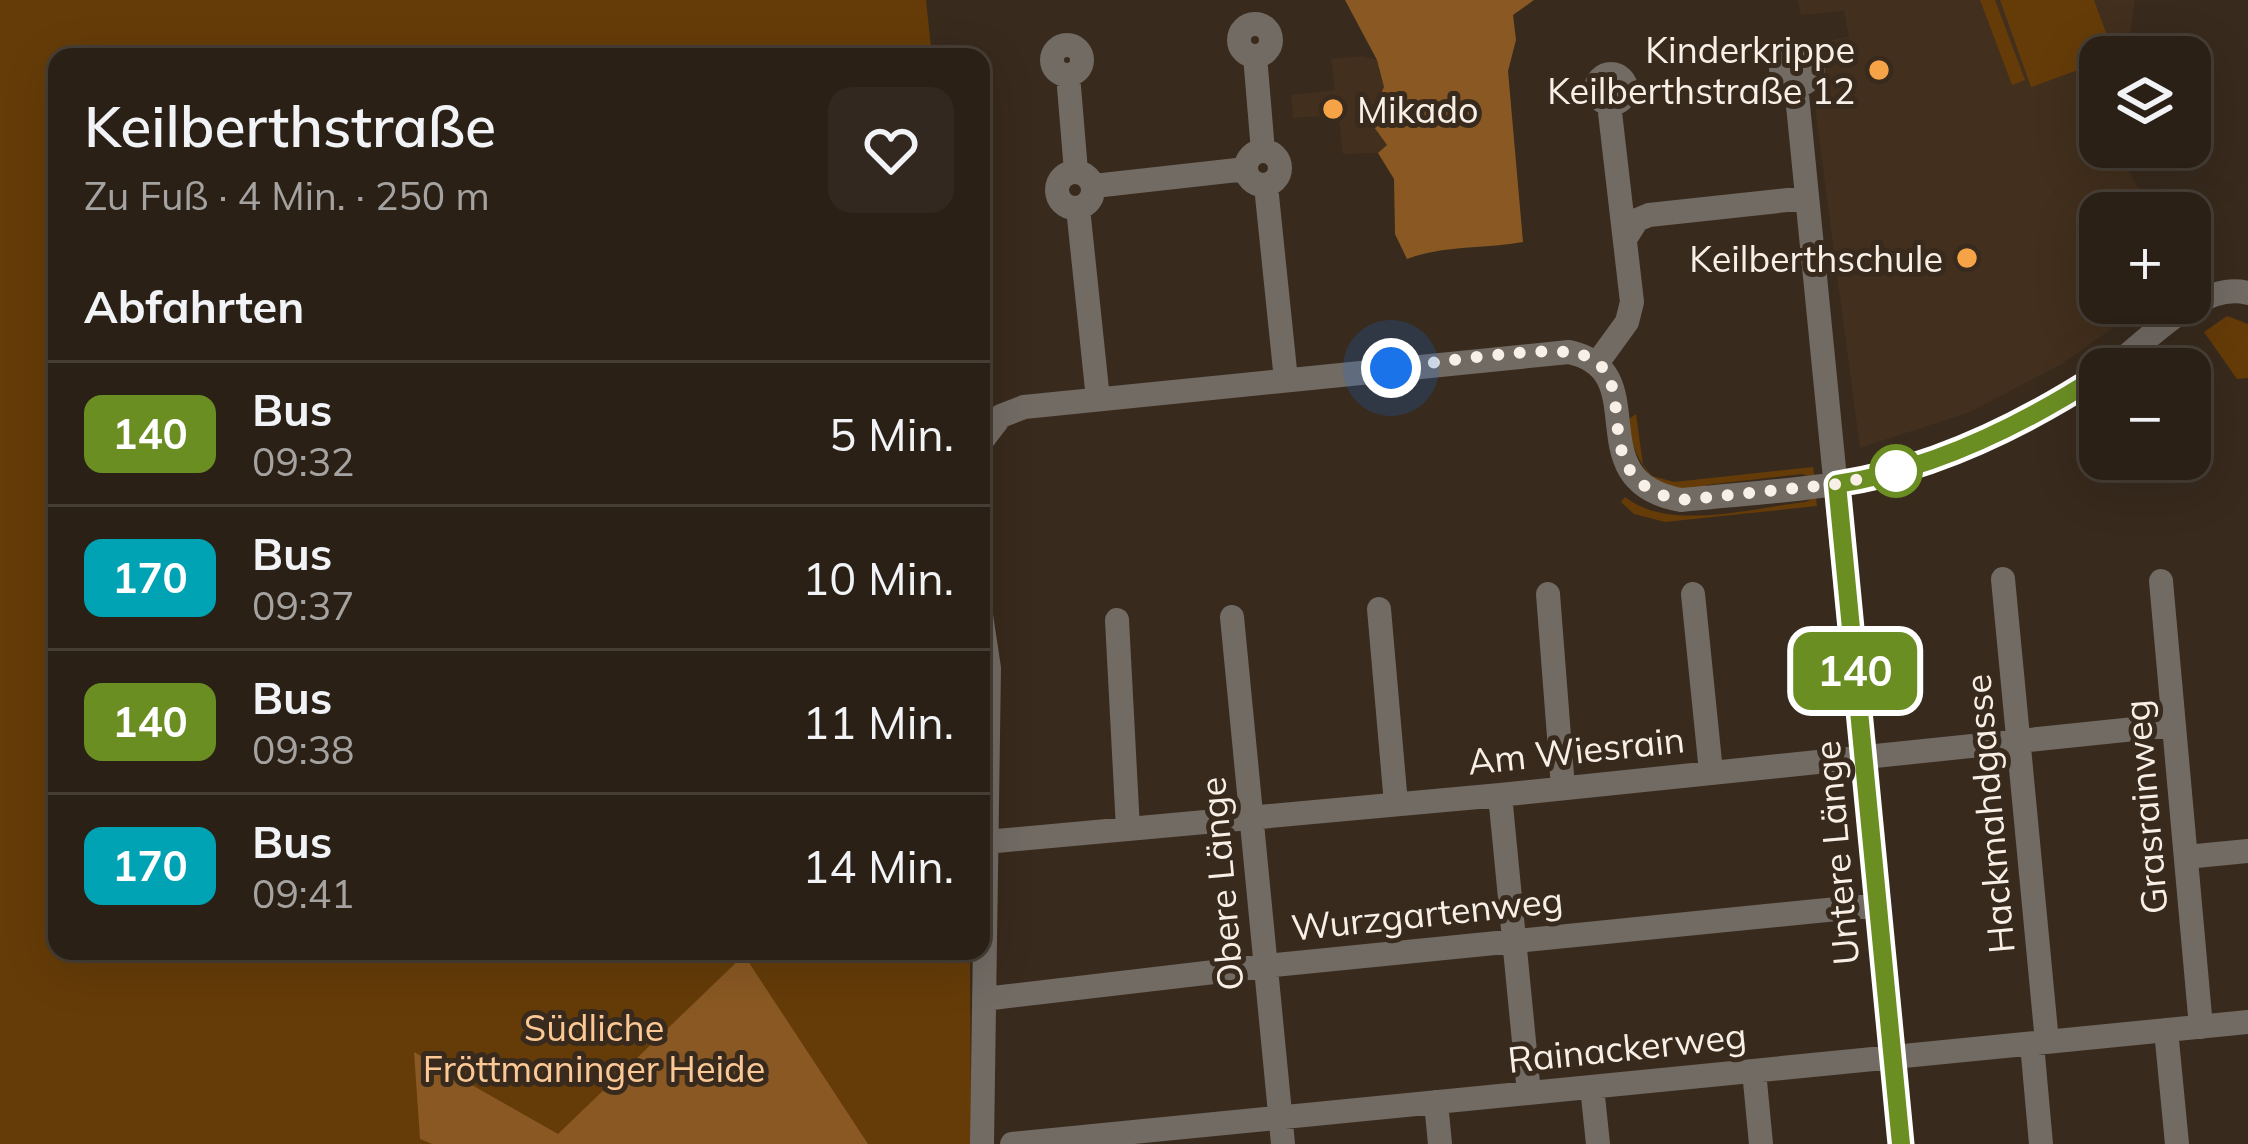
<!DOCTYPE html>
<html lang="de">
<head>
<meta charset="utf-8">
<style>
  :root { --surface:#2a2016; --page:#32281f; --text:#f1f3f6; --muted:#a5a3a1; --line:#463e35 }
  body { margin:0; font-family:Mulish,sans-serif; background:var(--page); color:var(--text); height:100vh; display:flex; flex-direction:column; font-size:45px; white-space:nowrap }
  * { box-sizing:border-box; margin:0 }
  p { font-size:39px; color:var(--muted) }
  .icon { flex:none; width:66px; height:66px; fill:none; stroke:currentColor; stroke-width:2; stroke-linecap:round; stroke-linejoin:round }
  .map { position:relative; flex:1; overflow:hidden }
  .drawer { position:absolute; left:48px; top:48px; width:942px; height:912px; display:flex; flex-direction:column; background:var(--surface); border-radius:24px; box-shadow:0 12px 48px #0002,0 0 0 3px var(--line) }
  .drawer>* { flex:none }
  .badge { padding:0 24px; border-radius:18px; font-size:42px; line-height:78px }
  .tools { position:absolute; left:2079px; top:36px; display:grid; gap:24px }
  .tools a { display:grid; place-items:center; width:132px; height:132px; border-radius:24px; background:var(--surface); box-shadow:0 12px 48px #0002,0 0 0 3px var(--line); font-size:60px }
  .you { position:absolute; width:60px; height:60px; margin:-30px; border:9px solid #fff; border-radius:50%; background:#1a73e8; box-shadow:0 0 0 18px #1a73e833 }
  .map>.badge { position:absolute; translate:-50% -50%; box-shadow:0 0 0 6px #fff }
  h2 { padding:0 36px; font-size:45px; line-height:108px }
  .round { display:grid; place-items:center; flex:none; width:126px; height:126px; border-radius:24px; background:var(--page) }
  .head { display:flex; align-items:center; justify-content:space-between; height:204px; padding:0 36px }
  h1 { font-size:57px; font-weight:600; line-height:90px }
  ul { padding:0; list-style:none }
  li { display:flex; align-items:center; gap:36px; height:144px; padding:0 36px; border-top:3px solid var(--line) }
  li div { flex:1 }
  li b { display:block; font-size:45px }
  li em { font-style:normal }
  li .badge { min-width:132px; font-weight:700; text-align:center }
  .map>svg:first-child { display:block }
  .built { fill:#422f1d }
  .green { fill:#653c08 }
  .forest { fill:#8a5923 }
  .lines { fill:none; stroke-linecap:round; stroke-linejoin:round }
  .minor { stroke:#726b64; stroke-width:24 }
  .line-casing { stroke:#fff; stroke-width:27 }
  .line { stroke:#6b8e23; stroke-width:18 }
  .walk { stroke:#f8efe7; stroke-width:12; stroke-dasharray:0 21.6 }
  .poi-dot { fill:#f6a246; stroke:#382a1d; stroke-width:4.5 }
  .stop-dot { fill:#fff; stroke:#6b8e23; stroke-width:6 }
  .labels { text-anchor:middle; dominant-baseline:central; stroke-width:10; stroke-linejoin:round; paint-order:stroke }
  .poi-label { font-size:36px; fill:#f8efe7; stroke:#382a1d; text-anchor:end }
  .street-label { font-size:36px; fill:#f8efe7; stroke:#382a1d }
  .park-label { font-size:36px; fill:#fcc895; stroke:#382a1d }
</style>
</head>
<body>
<div class="map">
<svg width="2248" height="1144" viewBox="0 0 2248 1144">
  <rect width="100%" height="100%" fill="#382a1d"/>
  <!-- built -->
  <path class="built" d="M 1798,0 L 2135,0 L 2127,57 L 2100,57 L 2100,147 L 2117,147 L 2151,213 L 2100,213 L 2100,303 L 2148,303 L 2062,364 L 1970,412 L 1860,448 L 1816,116 L 1821,42 L 1849,37 L 1844,11 L 1801,15 Z
    M 1362,56 L 1377,60 L 1384,87 L 1387,146 L 1378,153 L 1343,154 L 1338,115 L 1293,118 L 1291,95 L 1335,90 L 1331,59 Z"/>
  <!-- green -->
  <path class="green" d="M 0,0 L 926,0 L 932,57 L 57,57 L 57,951 L 970,951 L 971,1144 L 0,1144 Z
    M 1980,0 L 1995,0 L 2025,80 L 2012,85 Z
    M 2000,0 L 2094,0 L 2115,57 L 2100,57 L 2100,62 L 2031,87 Z
    M 2227,316 L 2248,324 L 2248,378 L 2237,379 L 2204,332 Z
    M 1636,414 L 1643,465 L 1652,476 L 1674,482 L 1813,467 L 1815,479 L 1802,474 L 1706,485 L 1702,491 C 1651,495 1637,464 1626,421 Z
    M 1625,497 C 1668,532 1753,508 1805,502 L 1816,497 L 1817,506 L 1665,522 L 1634,514 L 1621,502 Z"/>
  <!-- forest -->
  <path class="forest" d="M 1345,0 L 1534,0 L 1513,15 L 1516,40 L 1508,71 L 1523,242 C 1485,249 1443,245 1407,259 L 1395,234 L 1394,179 L 1378,153 L 1387,145 L 1369,120 L 1384,87 L 1377,60 Z
    M 744,955 L 868,1144 L 432,1144 L 420,1139 L 414,1052 L 558,1134 Z"/>
  <g class="lines">
    <!-- minor -->
    <path class="minor" d="M1239 40a16 16 0 1 1 32 0a16 16 0 1 1-32 0Z
      M1052 60a15 15 0 1 1 30 0a15 15 0 1 1-30 0Z
      M1781 69a16 16 0 1 1 32 0a16 16 0 1 1-32 0Z
      M 1255,56 L 1263,151
      M1596 89a15 15 0 1 1 30 0a15 15 0 1 1-30 0Z
      M 1068,75 L 1076,171
      M 1796,85 L 1901,1144
      M1246 168a17 17 0 1 1 34 0a17 17 0 1 1-34 0Z
      M1057 190a18 18 0 1 1 36 0a18 18 0 1 1-36 0Z
      M 1094,186 L 1246,169
      M 1266,186 L 1286,380
      M 1078,208 L 1098,399
      M 1625,239 L 1637,220 L 1649,215 L 1806,198
      M 1598,362 L 1627,322 L 1632,302 L 1609,104
      M 2110,369 C 2147,342 2200,280 2248,293
      M 981,442 L 1001,416 L 1024,407 L 1569,352 C 1658,371 1574,481 1681,500 C 1739,494 1798,491 1856,481 C 1943,466 2027,422 2100,375
      M 2003,579 L 2047,1042
      M 2161,581 L 2201,1027
      M 1548,594 L 1563,788
      M 1693,594 L 1711,772
      M 1379,609 L 1396,804
      M 981,615 L 989,668 L 982,1144
      M 1232,617 L 1283,1144
      M 1117,620 L 1128,829
      M 1500,795 L 1529,1093
      M 986,842 L 1500,795 L 2173,725
      M 2186,857 L 2248,851
      M 984,999 L 1265,966 L 1877,905
      M 2166,1030 L 2177,1144
      M 2032,1044 L 2041,1144
      M 1754,1071 L 1761,1144
      M 1592,1087 L 1598,1144
      M 1436,1102 L 1440,1144
      M 1012,1144 L 2248,1022"/>
  </g>
  <g class="lines">
    <defs>
      <path id="line" d="M 1901,1144 L 1837,484 C 1931,470 2021,426 2100,375"/>
    </defs>
    <!-- line casing -->
    <use href="#line" class="line-casing"/>
    <!-- line -->
    <use href="#line" class="line"/>
    <!-- walk -->
    <path class="walk" d="M 1391,368 C 1433,364 1550,343 1583,355 C 1648,377 1578,481 1681,500 L 1837,484 L 1896,471"/>
  </g>
  <!-- markers -->
  <g class="poi-dot">
    <circle cx="1879" cy="70" r="12"/>
    <circle cx="1333" cy="109" r="12"/>
    <circle cx="1967" cy="258" r="12"/>
  </g>
  <circle class="stop-dot" cx="1896" cy="471" r="24"/>
  <g class="labels">
    <!-- poi labels -->
    <g class="poi-label">
      <text x="1855" y="49">Kinderkrippe<tspan x="1855" dy="41">Keilberthstraße 12</tspan></text>
      <text x="1357" y="109" text-anchor="start">Mikado</text>
      <text x="1943" y="258">Keilberthschule</text>
    </g>
    <!-- street labels -->
    <g class="street-label">
      <text transform="translate(1576 750) rotate(-6)">Am Wiesrain</text>
      <text transform="translate(2145 807) rotate(-95)">Grasrainweg</text>
      <text transform="translate(1989 814) rotate(-95)">Hackmahdgasse</text>
      <text transform="translate(1836 853) rotate(-95)">Untere Länge</text>
      <text transform="translate(1221 884) rotate(-95)">Obere Länge</text>
      <text transform="translate(1427 913) rotate(-6)">Wurzgartenweg</text>
      <text transform="translate(1627 1047) rotate(-6)">Rainackerweg</text>
    </g>
    <!-- park labels -->
    <g class="park-label">
      <text x="594" y="1027">Südliche<tspan x="594" dy="41">Fröttmaninger Heide</tspan></text>
    </g>
  </g>
</svg>
<div class="tools">
<a><svg class="icon" aria-label="layers" viewBox="0 0 24 24"><path d="M12 4l9 5-9 5-9-5zM3 14l9 5 9-5"/></svg></a>
<a>+</a>
<a>−</a>
</div>
<div class="you" style="left:1391px;top:368px"></div>
<b class="badge" style="left:1855px;top:671px;background:#6b8e23;color:#fff">140</b>
<section class="drawer">
<div class="head"><div><h1>Keilberthstraße</h1><p>Zu Fuß · 4 Min. · 250 m</p></div><a class="round"><svg class="icon" aria-label="heart" viewBox="0 0 24 24"><path d="M12 20l-8-8c-3-5 5-10 8-4 3-6 11-1 8 4z"/></svg></a></div>
<h2>Abfahrten</h2>
<ul>
<li><span class="badge" style="background:#6b8e23;color:#fff">140</span><div><b>Bus</b><p>09:32</p></div><em>5 Min.</em></li>
<li><span class="badge" style="background:#00a3b4;color:#fff">170</span><div><b>Bus</b><p>09:37</p></div><em>10 Min.</em></li>
<li><span class="badge" style="background:#6b8e23;color:#fff">140</span><div><b>Bus</b><p>09:38</p></div><em>11 Min.</em></li>
<li><span class="badge" style="background:#00a3b4;color:#fff">170</span><div><b>Bus</b><p>09:41</p></div><em>14 Min.</em></li>
</ul>
</section>
</div>
</body>
</html>
